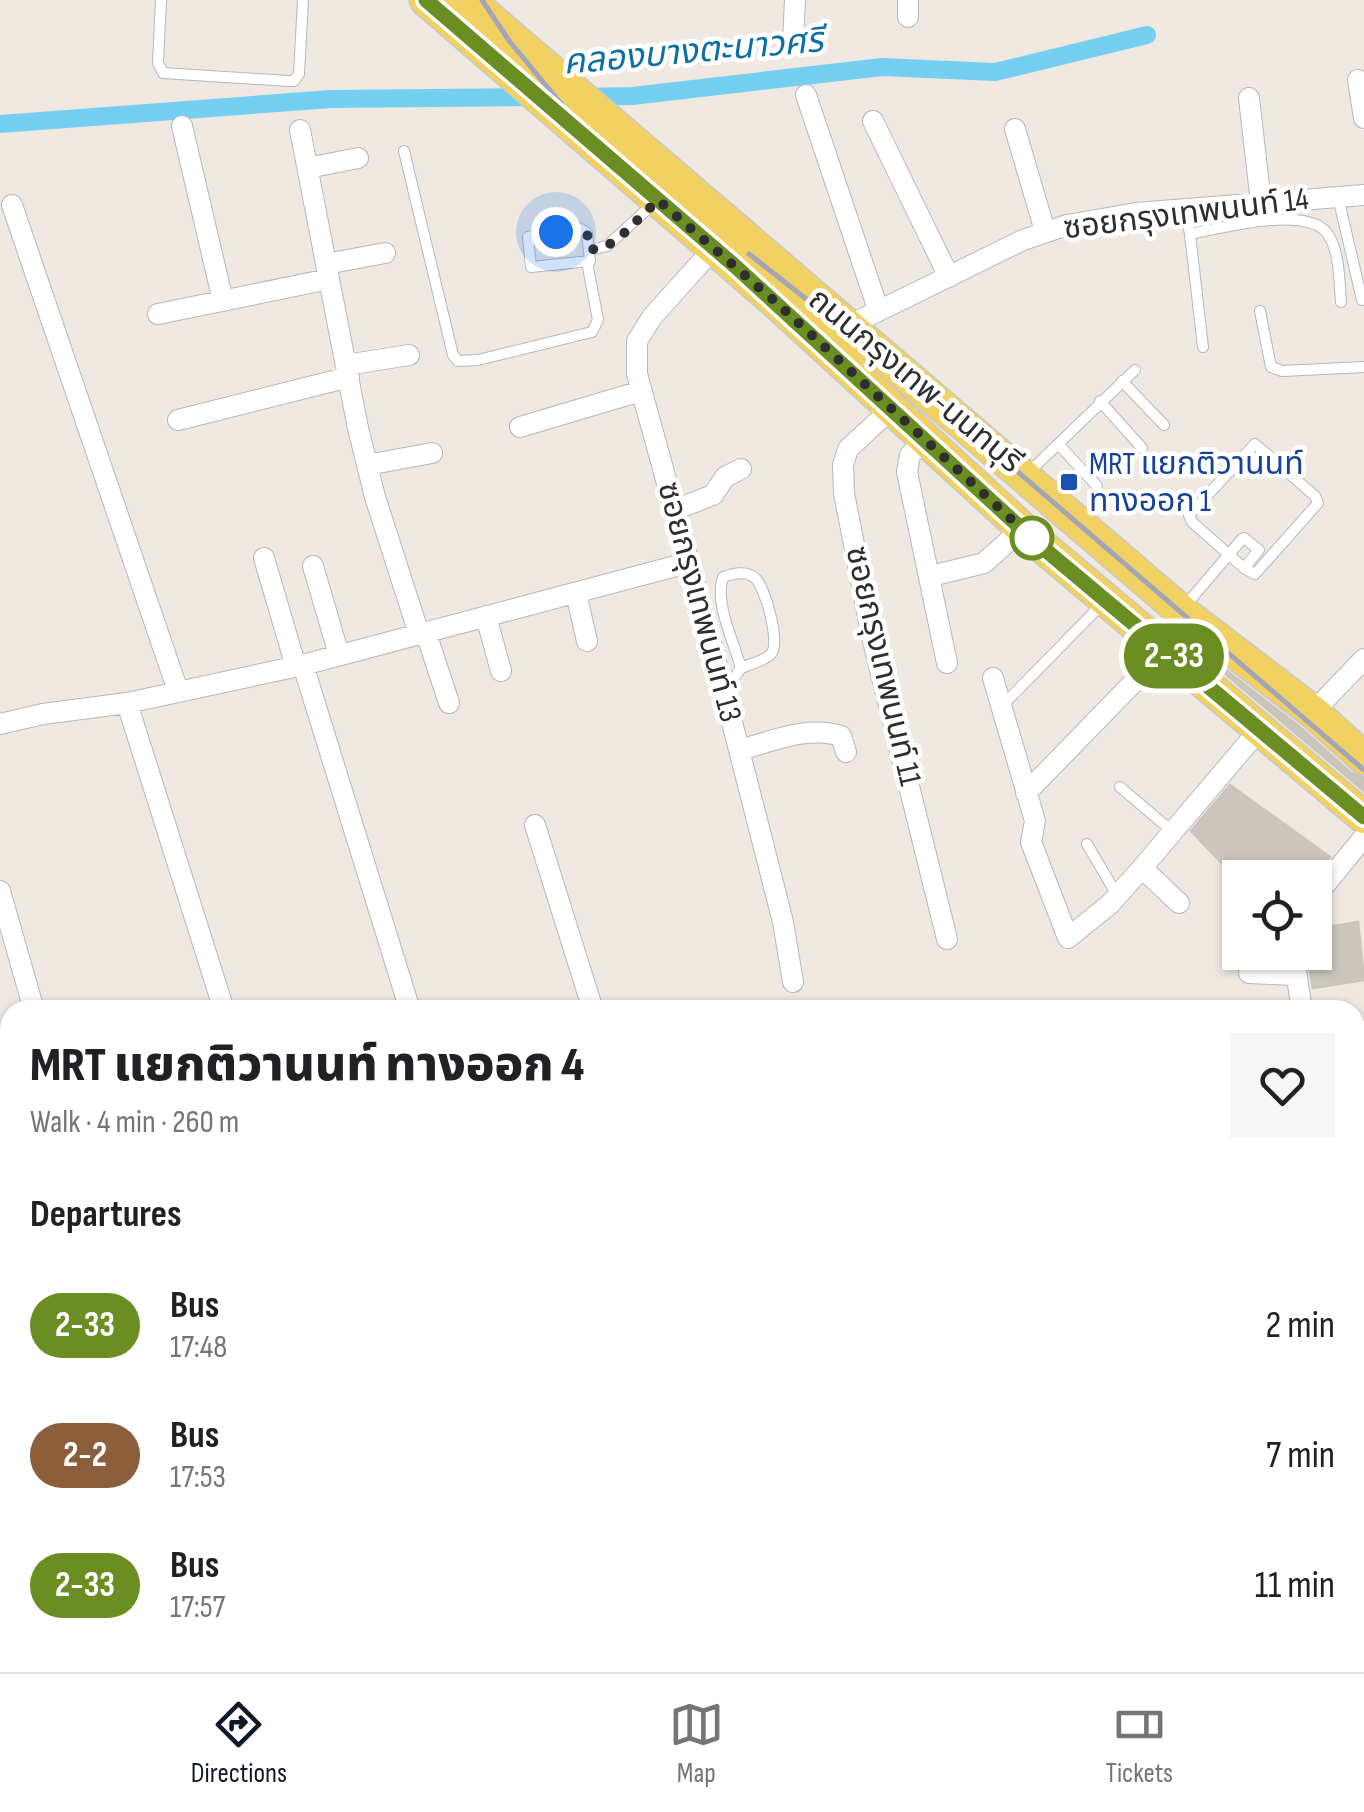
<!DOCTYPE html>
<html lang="en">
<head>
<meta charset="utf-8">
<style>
  :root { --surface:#fff; --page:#f6f6f6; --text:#202124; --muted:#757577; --line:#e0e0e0; --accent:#111827 }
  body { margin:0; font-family:"Sofia Sans Condensed","Noto Sans Thai",sans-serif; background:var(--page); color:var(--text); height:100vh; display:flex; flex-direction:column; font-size:38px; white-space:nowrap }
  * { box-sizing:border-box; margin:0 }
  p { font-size:32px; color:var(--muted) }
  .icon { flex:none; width:55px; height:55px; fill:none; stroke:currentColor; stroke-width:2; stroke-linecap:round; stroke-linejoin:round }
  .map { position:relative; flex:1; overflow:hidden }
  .panel { position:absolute; left:0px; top:1000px; width:1365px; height:672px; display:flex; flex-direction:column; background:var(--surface); border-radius:30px 30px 0 0; box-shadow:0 2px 8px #0004 }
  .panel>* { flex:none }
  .badge { padding:0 20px; border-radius:32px; font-size:35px; line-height:65px }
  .buttons { position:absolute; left:1222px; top:860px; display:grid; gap:20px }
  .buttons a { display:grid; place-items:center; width:110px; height:110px; border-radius:0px; background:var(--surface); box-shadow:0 2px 8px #0004; font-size:50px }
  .you { position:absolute; width:50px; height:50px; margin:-25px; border:8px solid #fff; border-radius:50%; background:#1a73e8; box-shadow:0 0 0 15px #1a73e833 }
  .map>.badge { position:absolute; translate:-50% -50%; box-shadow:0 0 0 5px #fff }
  h2 { padding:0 30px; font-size:38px; line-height:90px }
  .round { display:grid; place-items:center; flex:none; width:105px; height:105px; border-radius:0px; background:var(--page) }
  .summary { display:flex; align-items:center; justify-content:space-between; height:170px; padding:0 30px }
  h1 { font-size:48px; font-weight:800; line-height:75px }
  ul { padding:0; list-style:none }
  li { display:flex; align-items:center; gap:30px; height:130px; padding:0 30px }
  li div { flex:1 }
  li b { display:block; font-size:38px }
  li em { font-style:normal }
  li .badge { min-width:110px; font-weight:700; text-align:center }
  .dock { display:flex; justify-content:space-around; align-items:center; height:140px; border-top:2px solid var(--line); background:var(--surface); font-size:28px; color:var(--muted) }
  .dock a { display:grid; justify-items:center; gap:5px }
  .dock .on { color:var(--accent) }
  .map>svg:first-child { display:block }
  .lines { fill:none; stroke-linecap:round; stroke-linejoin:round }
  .canal { stroke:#75cff0; stroke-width:18 }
  .building { fill:#cbc7bf; stroke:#cbc5ba; stroke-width:2.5 }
  .lane-casing { stroke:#b4b7c1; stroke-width:12 }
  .street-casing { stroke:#b4b7c1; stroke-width:22 }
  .primary-casing { stroke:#c9c9c9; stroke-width:35 }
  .lane { stroke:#fff; stroke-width:10 }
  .street { stroke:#fff; stroke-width:20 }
  .primary { stroke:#f2d163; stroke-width:32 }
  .rail { stroke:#a3a6b8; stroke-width:5 }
  .line-casing { stroke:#fff; stroke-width:22 }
  .line { stroke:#6b8e23; stroke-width:15 }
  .walk { stroke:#2e2e2e; stroke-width:10; stroke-dasharray:0 18 }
  .transit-dot { fill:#1a4fb4; stroke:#fff; stroke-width:4 }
  .stop-dot { fill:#fff; stroke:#6b8e23; stroke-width:5 }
  .labels { text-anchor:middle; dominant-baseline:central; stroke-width:9; stroke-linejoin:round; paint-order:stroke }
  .street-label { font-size:32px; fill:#2e2e2e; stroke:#fff }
  .transit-label { font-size:32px; fill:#164399; stroke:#fff; text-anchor:start }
  .water-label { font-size:35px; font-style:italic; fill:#0d6fa3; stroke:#fff }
</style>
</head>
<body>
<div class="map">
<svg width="1364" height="1672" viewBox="0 0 1364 1672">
  <rect width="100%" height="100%" fill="#efe9e1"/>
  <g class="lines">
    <!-- canal -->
    <path class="canal" d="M 585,97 L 632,96 L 882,67 L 995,72 L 1147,35
      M 0,124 L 331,99 L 534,97"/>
  </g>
  <!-- building -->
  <path class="building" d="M 1171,628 L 1300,727 L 1351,773 L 1364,777 L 1364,791 Z
    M 1230,785 L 1330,857 L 1313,878 L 1236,878 L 1191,831 Z
    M 1358,922 L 1364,980 L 1313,988 L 1307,952 L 1315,952 L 1315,929 Z"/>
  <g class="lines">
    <defs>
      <path id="lane" d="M 161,0 L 158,63 L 163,73 L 288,81 L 294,81 L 299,74 L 303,0
        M 404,151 L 453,355 L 458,361 L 478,360 L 592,332 L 598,320 L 587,262
        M 1338,197 L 1362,300
        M 1185,210 L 1190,234 C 1220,228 1306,205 1327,233 C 1340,251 1339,280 1341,302
        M 579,228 L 587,233 L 590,261 L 531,267 L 528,237 Z
        M 1190,234 L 1203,347
        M 590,250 L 607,246 L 653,204
        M 1260,311 L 1271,367 L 1282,371 L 1364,367
        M 1122,381 L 1164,425
        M 1100,401 L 1142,448
        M 1059,445 L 1097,486
        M 1028,473 L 1135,370
        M 1185,606 L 1242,539 L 1244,538 L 1259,550 L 1244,568 L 1192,522 L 1189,515 L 1255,444 L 1315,496 L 1318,503 L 1255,574 L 1244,568
        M 725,690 L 741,668 C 734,642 714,603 723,577 C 733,574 745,570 755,578 C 765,586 781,644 771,654 C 765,661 750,664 741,668
        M 1003,705 L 1103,603
        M 1120,787 L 1173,832
        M 1087,844 L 1117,895
        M 1355,1437 L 1364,1442"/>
      <path id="street" d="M 908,0 L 908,17
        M 793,41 L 795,0
        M 1358,80 L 1364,118
        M 806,95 L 878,309
        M 1249,98 L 1261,203
        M 873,121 L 949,277
        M 182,126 L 223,301
        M 1015,129 L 1045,231
        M 300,130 L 358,428 L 375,497 L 419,634
        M 308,168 L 358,158
        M 12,205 L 178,691
        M 714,248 L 652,317 L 637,341 L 637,374 L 724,691 L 783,922 L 793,982
        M 326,264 L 385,253
        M 158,314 L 329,279
        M 850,325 L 1023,240 L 1067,225 L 1136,213 L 1364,195
        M 346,365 L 409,355
        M 890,410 L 848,449 L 843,465 L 844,493 L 872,637 L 947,939
        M 178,420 L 349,377
        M 520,427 L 641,391
        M 925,439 L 910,455 L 907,472 L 947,663
        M 367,465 L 432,453
        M 674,510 L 713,495 L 725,477 L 741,469
        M 264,558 L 296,667
        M 313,566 L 339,655
        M 931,576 L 984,563 L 1023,528
        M 576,593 L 587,641
        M 486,616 L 501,671
        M 426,633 L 449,703
        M 303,665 L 410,1010
        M 993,678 L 1035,821 L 1031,842 L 1068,938 L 1110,904 L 1142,868
        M 127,703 L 224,1010
        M 1313,712 L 1364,659
        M 0,724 L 43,714 L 127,703 L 303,665 L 687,563
        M 739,750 C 771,742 808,725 841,736 L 846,752
        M 1026,793 L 1166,649
        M 535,825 L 593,1010
        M 0,891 L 34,1010
        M 1315,897 L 1364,837
        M 1179,903 L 1142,868 L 1259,730
        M 1293,952 L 1302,1010
        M 1249,973 L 1297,975
        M 1355,1027 L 1364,1032
        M 1355,1105 L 1364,1073
        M 1355,1139 L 1364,1141
        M 0,1433 L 10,1432
        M 96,1662 L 96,1672
        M 368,1662 L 368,1672
        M 477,1662 L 477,1672
        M 924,1672 L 924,1662
        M 1225,1672 L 1226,1662"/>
      <path id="primary" d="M 426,0 L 778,304 L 1037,542 L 1364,817
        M 468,0 L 1181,611 L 1313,712 L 1364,758"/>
    </defs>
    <!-- lane casing -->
    <use href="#lane" class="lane-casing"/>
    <!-- street casing -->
    <use href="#street" class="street-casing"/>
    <!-- primary casing -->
    <use href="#primary" class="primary-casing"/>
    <!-- lane -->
    <use href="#lane" class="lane"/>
    <!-- street -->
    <use href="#street" class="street"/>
    <!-- primary -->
    <use href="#primary" class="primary"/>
    <!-- rail -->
    <path class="rail" d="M 482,0 L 510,42 L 568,112 L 733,256 L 986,493 L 1364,815
      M 749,254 L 931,397 L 1364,770"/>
  </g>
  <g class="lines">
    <defs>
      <path id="line" d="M 426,0 L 735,266 L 1036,542 L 1364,817"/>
    </defs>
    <!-- line casing -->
    <use href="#line" class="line-casing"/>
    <!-- line -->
    <use href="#line" class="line"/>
    <!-- walk -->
    <path class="walk" d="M 556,232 L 582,228 L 587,233 L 590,250 L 607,246 L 620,237 L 658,200 L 778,304 L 1036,542 L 1032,538"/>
  </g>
  <!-- markers -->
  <rect class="transit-dot" x="1059" y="472" width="20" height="20" rx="5"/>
  <circle class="stop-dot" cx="1032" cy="538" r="20"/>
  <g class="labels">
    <!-- street labels -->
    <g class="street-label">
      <text transform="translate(1186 214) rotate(-7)">ซอยกรุงเทพนนท์ 14</text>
      <text transform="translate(915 381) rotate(40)">ถนนกรุงเทพ-นนทบุรี</text>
      <text transform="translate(699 602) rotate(75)">ซอยกรุงเทพนนท์ 13</text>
      <text transform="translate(883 666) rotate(77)">ซอยกรุงเทพนนท์ 11</text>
    </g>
    <!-- transit labels -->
    <g class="transit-label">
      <text x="1089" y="464">MRT แยกติวานนท์<tspan x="1089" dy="37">ทางออก 1</tspan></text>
    </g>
    <!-- water labels -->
    <g class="water-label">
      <text transform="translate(693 52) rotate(-5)">คลองบางตะนาวศรี</text>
    </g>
  </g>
</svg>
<div class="buttons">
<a><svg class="icon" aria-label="locate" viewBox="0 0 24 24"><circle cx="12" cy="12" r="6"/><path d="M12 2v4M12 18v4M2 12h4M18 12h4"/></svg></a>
</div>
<div class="you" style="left:556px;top:232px"></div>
<b class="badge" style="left:1174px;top:656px;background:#6b8e23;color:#fff">2-33</b>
<section class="panel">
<div class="summary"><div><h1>MRT แยกติวานนท์ ทางออก 4</h1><p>Walk · 4 min · 260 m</p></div><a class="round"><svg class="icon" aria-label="heart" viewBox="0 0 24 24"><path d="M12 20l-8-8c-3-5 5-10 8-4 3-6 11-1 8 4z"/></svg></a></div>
<h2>Departures</h2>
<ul>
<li><span class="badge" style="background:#6b8e23;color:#fff">2-33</span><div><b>Bus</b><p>17:48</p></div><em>2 min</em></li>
<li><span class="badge" style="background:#8b5e3c;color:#fff">2-2</span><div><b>Bus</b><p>17:53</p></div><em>7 min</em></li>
<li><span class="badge" style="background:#6b8e23;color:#fff">2-33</span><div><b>Bus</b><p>17:57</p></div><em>11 min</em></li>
</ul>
</section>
</div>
<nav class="dock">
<a class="on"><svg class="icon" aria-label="directions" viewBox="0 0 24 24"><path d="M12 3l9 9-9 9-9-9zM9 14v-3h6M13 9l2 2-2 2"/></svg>Directions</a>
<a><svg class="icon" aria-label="map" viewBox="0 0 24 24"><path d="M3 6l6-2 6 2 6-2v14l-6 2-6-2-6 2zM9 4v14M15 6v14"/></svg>Map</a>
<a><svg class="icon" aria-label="tickets" viewBox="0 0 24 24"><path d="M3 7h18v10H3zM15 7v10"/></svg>Tickets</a>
</nav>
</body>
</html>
